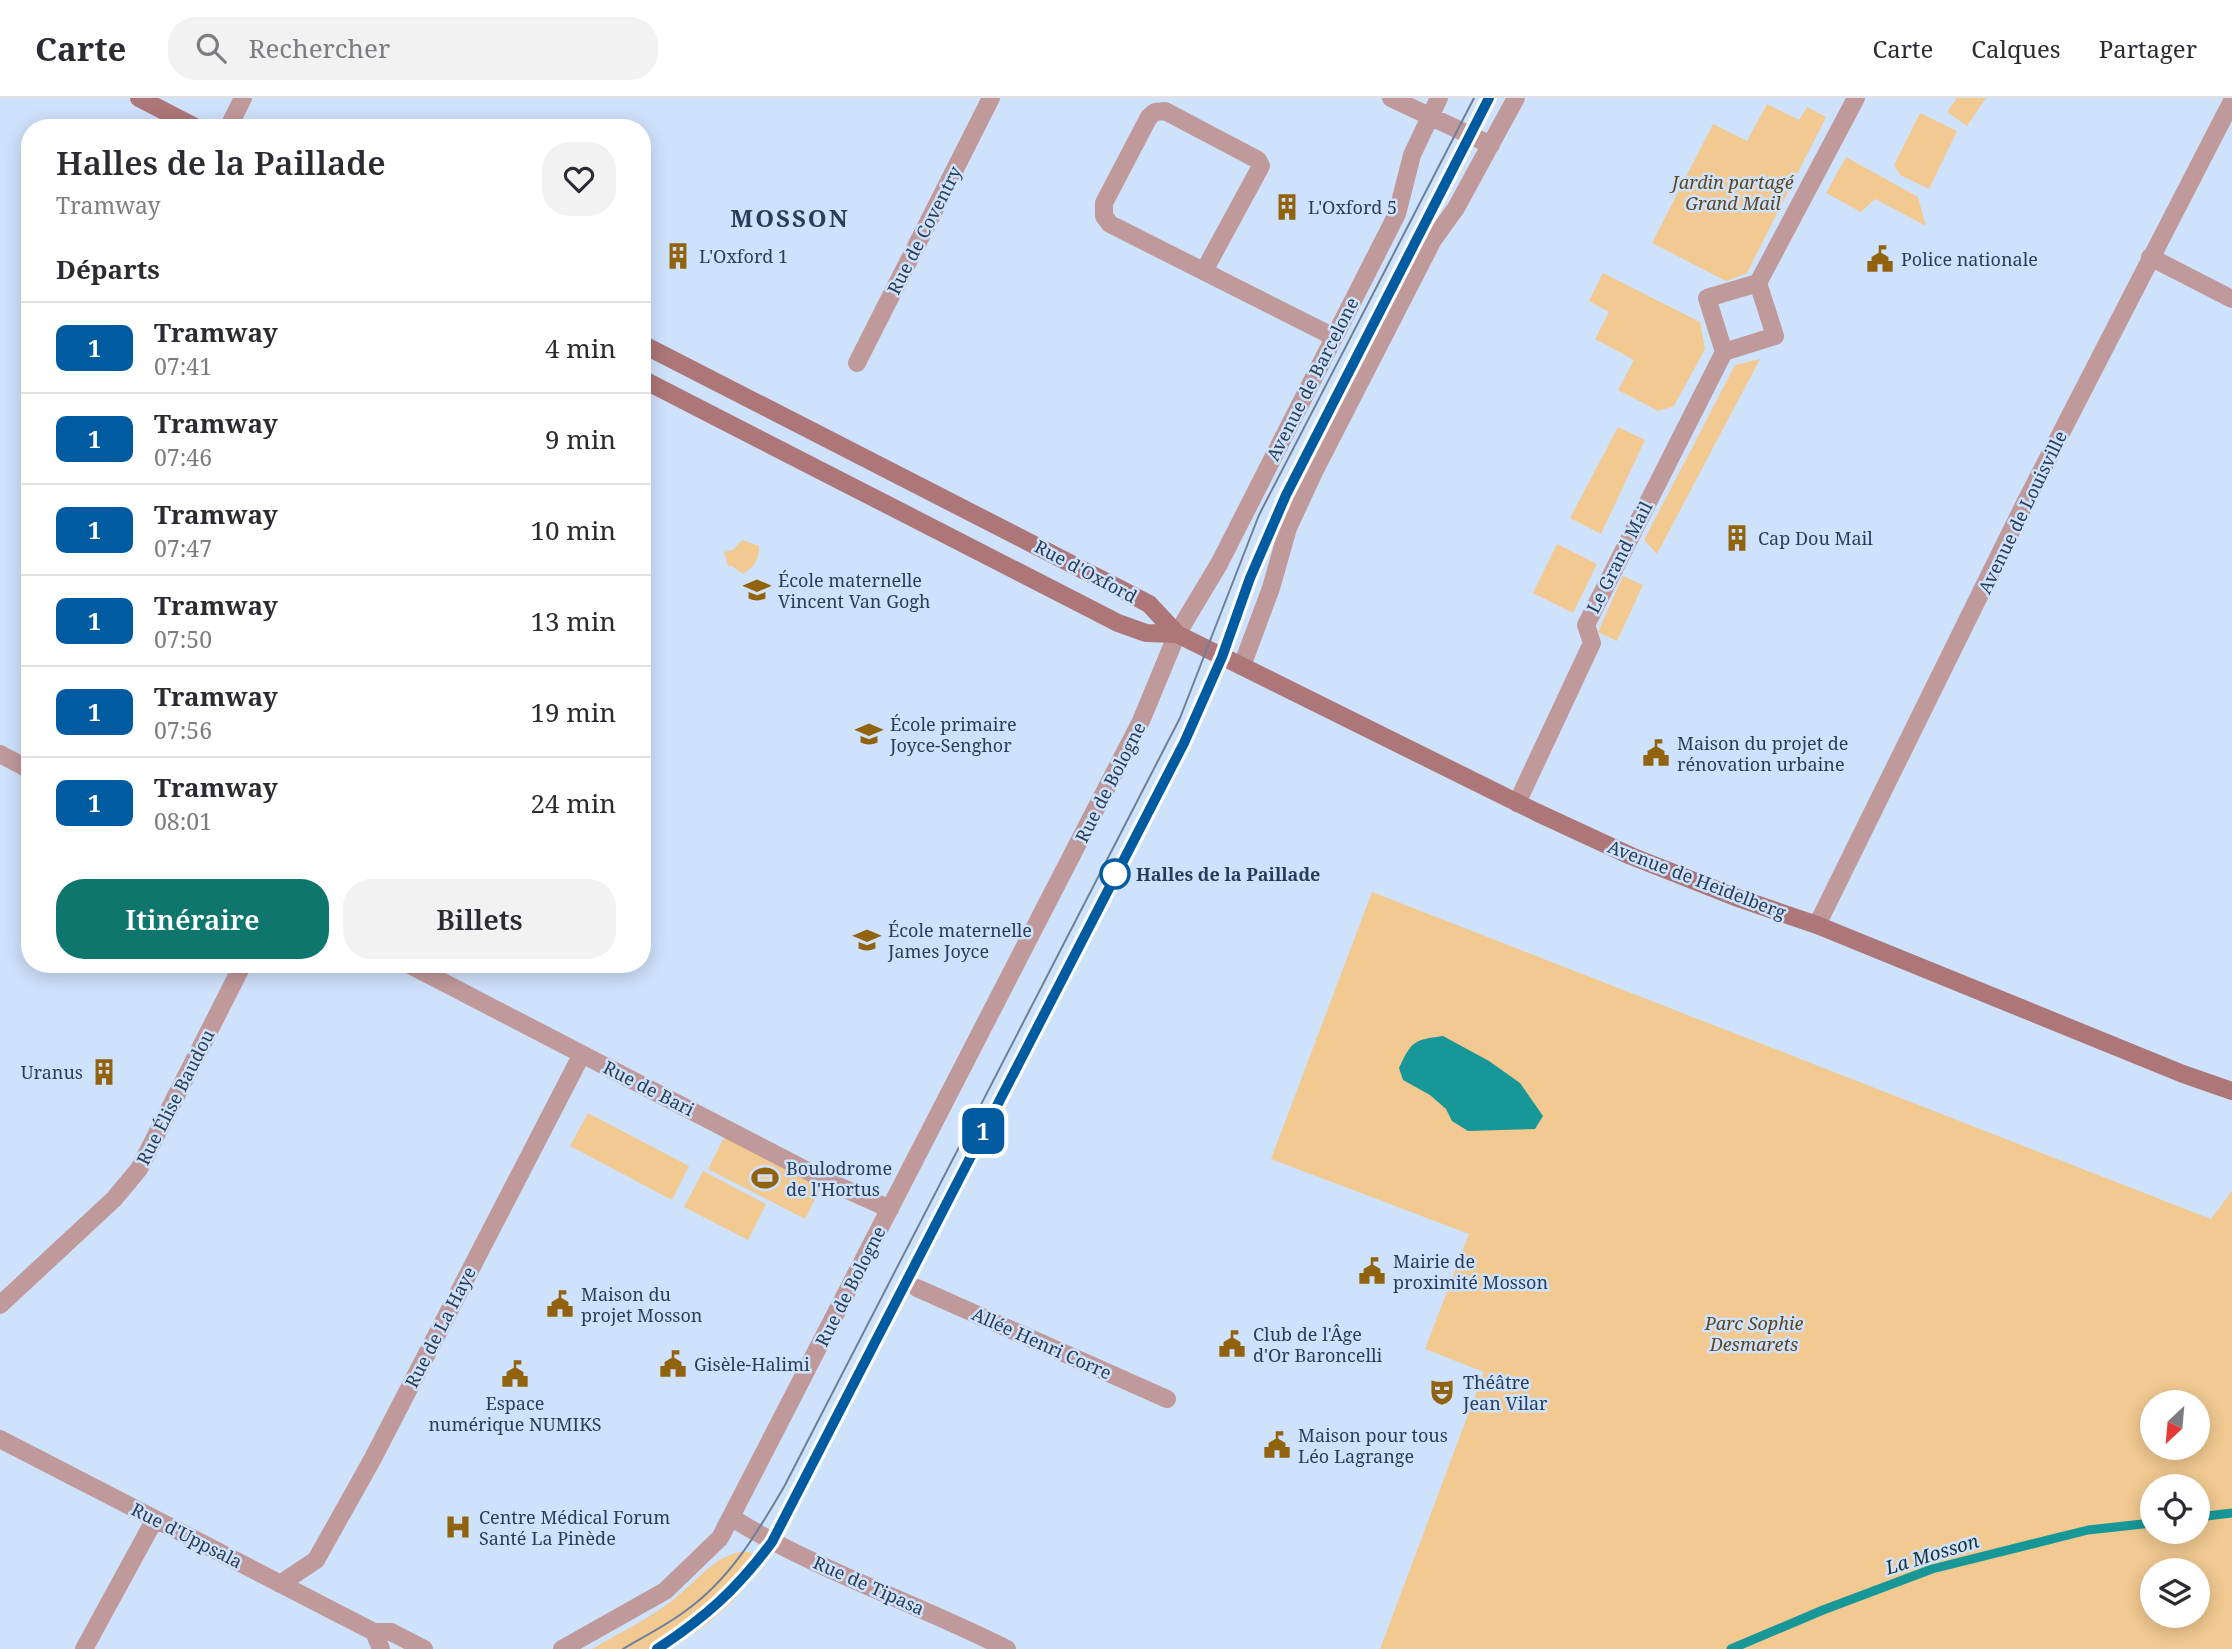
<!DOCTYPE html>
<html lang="fr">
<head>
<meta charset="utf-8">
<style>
  :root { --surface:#fff; --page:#f2f2f3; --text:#2b2b33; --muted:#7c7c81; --line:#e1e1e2; --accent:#0f766e }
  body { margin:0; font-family:"Noto Serif",serif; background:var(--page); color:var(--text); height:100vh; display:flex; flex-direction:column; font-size:26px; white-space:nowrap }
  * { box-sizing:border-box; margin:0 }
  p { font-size:23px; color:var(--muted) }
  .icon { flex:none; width:38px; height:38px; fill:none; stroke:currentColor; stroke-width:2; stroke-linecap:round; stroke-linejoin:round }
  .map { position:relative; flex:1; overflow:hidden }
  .drawer { position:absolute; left:21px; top:21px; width:630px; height:854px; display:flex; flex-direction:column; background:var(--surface); border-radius:28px; box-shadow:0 4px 18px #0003 }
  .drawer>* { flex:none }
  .badge { padding:0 14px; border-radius:10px; font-size:24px; line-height:46px }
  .needle { width:46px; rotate:206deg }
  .tools { position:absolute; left:2140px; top:1292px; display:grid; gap:14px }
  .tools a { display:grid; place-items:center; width:70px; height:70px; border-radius:50%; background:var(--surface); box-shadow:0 4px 18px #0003; font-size:35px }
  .map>.badge { position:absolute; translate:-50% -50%; box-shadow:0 0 0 4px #fff }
  h2 { padding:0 35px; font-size:26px; line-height:63px }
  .round { display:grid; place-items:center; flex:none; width:74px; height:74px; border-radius:28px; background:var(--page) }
  .overview { display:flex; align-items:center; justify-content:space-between; height:119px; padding:0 35px }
  h1 { font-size:33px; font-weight:600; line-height:52px }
  .primary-button { display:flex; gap:14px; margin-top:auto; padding:14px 35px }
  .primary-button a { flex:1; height:80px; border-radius:28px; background:var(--accent); color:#fff; font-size:28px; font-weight:600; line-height:80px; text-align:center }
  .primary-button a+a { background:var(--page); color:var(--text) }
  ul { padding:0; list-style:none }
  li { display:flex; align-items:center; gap:21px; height:91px; padding:0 35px; border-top:2px solid var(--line) }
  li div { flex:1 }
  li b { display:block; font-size:26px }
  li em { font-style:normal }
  li .badge { min-width:77px; font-weight:700; text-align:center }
  header { display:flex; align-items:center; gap:42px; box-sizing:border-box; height:98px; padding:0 35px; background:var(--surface); border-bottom:2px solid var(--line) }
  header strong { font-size:33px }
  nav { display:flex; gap:38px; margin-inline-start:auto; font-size:24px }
  .search { width:490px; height:63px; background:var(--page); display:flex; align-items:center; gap:18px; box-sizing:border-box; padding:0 24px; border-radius:28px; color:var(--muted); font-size:26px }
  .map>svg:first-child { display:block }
  .green { fill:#f1c991; fill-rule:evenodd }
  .water { fill:#179798 }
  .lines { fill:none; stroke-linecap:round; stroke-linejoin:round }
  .stream { stroke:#179798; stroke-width:9 }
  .street { stroke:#c0999b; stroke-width:18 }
  .secondary { stroke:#ad7679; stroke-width:18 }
  .tram { stroke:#6d809a; stroke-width:2 }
  .line-casing { stroke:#fff; stroke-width:16 }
  .line { stroke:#005ba1; stroke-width:10 }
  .stop-dot { fill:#fff; stroke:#005ba1; stroke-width:3.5 }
  .labels { text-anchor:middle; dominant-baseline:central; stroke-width:5; stroke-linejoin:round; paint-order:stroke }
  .park-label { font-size:18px; font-style:italic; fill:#5e4520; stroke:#cfe2fc }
  .poi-label { font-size:18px; fill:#2a3d56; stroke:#cfe2fc; text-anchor:start }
  .street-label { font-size:18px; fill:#2a3d56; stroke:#cfe2fc }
  .stop-label { font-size:18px; font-weight:bold; fill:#2a3d56; stroke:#cfe2fc; text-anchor:start }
  .water-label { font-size:19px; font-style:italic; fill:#1a3333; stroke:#cfe2fc }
  .district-label { font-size:24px; font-weight:bold; letter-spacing:2px; fill:#2a3d56; stroke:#cfe2fc }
</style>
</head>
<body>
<header>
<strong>Carte</strong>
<div class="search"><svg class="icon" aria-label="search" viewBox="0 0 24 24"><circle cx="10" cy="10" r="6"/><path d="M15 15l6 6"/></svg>Rechercher</div>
<nav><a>Carte</a><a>Calques</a><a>Partager</a></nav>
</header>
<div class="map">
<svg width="2232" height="1551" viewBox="0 0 2232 1551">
  <rect width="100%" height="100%" fill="#cfe2fc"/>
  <!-- green -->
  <path class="green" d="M 1957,0 L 1986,0 L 1967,28 L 1947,14 Z
    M 1767,6 L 1799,22 L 1807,9 L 1826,19 L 1747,175 L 1726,183 L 1652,145 L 1713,26 L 1747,43 Z
    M 1920,15 L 1957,33 L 1929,91 L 1900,77 L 1894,67 Z
    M 1846,59 L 1918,99 L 1926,128 L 1875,101 L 1861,114 L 1826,95 Z
    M 1603,175 L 1700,224 L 1705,251 L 1674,308 L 1658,313 L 1618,292 L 1634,262 L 1595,241 L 1609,214 L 1589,203 Z
    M 1760,261 L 1657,456 L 1644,442 L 1735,267 Z
    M 1618,329 L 1645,342 L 1601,436 L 1570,420 Z
    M 742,442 L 759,448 C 759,462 755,468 743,476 L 732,468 L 728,468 L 724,454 L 733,452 Z
    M 1557,446 L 1597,466 L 1573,515 L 1533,495 Z
    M 1623,478 L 1643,487 L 1617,543 L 1598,534 Z
    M 1372,794 L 2211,1121 L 2232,1093 L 2232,1551 L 1380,1551 L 1484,1274 L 1425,1251 L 1469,1136 L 1271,1061 ZM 2152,1304 L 2198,1304 L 2198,1349 L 2152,1349 ZM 2152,1388 L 2198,1388 L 2198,1433 L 2152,1433 ZM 2152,1472 L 2198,1472 L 2198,1517 L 2152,1517 Z
    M 588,1015 L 689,1068 L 672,1102 L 570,1048 Z
    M 725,1038 L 821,1089 L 805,1121 L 708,1071 Z
    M 703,1073 L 766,1106 L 748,1142 L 684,1109 Z
    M 739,1454 L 748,1454 L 769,1460 L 732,1504 L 707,1526 L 671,1551 L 592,1551 C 619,1535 648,1521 673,1502 C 695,1485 711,1461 739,1454 Z"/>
  <!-- water -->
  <path class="water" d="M 1443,938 L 1489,963 L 1520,985 L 1543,1018 L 1535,1031 L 1468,1033 L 1452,1023 L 1446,1011 L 1430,997 L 1403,982 L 1399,970 C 1412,943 1413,942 1443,938 Z"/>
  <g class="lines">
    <!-- stream -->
    <path class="stream" d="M 2198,1419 L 2232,1415
      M 1731,1551 L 1823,1512 L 1932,1471 L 2088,1432 L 2152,1425"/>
    <!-- street -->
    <path class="street" d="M 1391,0 L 1491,47
      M 228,30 L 243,0
      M 2150,159 L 2232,201
      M 1204,173 L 1261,68 L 1258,62 L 1165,13 L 1155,14 L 1149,19 L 1104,105 L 1104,118 L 1110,126 L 1334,239
      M 1724,254 L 1775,238 L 1758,185 L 1856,0
      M 857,265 L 991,0
      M 1242,568 L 1271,490 L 1288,430 L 1314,374 L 1433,142 L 1456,110 L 1516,0
      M 0,656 L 30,672
      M 1517,705 L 1592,545 L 1586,527 L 1724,254 L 1707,200 L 1758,185
      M 1817,827 L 2025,405 L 2232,3
      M 408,866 L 825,1082 L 890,1111
      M 917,1190 L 1167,1301
      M 0,1207 L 114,1101 L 139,1071 L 243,866
      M 0,1341 L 374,1534 L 391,1534 L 424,1551
      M 732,1420 C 818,1473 916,1505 1007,1551
      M 280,1486 L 316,1462 L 372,1362 L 582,956
      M 374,1534 L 381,1551
      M 84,1551 L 155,1421
      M 562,1551 L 665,1493 L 720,1440 L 1141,623 L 1177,536 L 1219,466 L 1397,116 L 1412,57 L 1439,0"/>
    <!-- secondary -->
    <path class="secondary" d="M 139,0 L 197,30
      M 642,246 L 1132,497 L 1149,506 L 1177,536 L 1536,714 L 1631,758 L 1735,799 L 1817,827 L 2183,976 L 2232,993
      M 642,281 L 1118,525 L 1146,535 L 1177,536"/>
    <!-- tram -->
    <path class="tram" d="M 623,1551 C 643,1539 665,1528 684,1514 C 730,1482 757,1435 785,1387 L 1180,620 L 1259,417 L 1474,0
      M 657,1551 C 706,1519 737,1491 772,1444 L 1184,645 L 1222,559 L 1250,480 L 1286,396 L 1489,0"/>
  </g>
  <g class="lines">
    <defs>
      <path id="line" d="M 657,1551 C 706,1519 737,1491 772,1444 L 1184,645 L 1222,559 L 1250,480 L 1286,397 L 1489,0"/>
    </defs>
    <!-- line casing -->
    <use href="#line" class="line-casing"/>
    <!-- line -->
    <use href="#line" class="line"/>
  </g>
  <!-- icons -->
  <defs>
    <symbol id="building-bare" viewBox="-9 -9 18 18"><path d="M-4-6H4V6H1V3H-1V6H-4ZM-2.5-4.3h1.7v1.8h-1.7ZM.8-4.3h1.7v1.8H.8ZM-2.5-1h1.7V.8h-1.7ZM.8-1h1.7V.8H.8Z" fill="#91630e" stroke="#cfe2fc" stroke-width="2.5" paint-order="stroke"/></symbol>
    <symbol id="civic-bare" viewBox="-9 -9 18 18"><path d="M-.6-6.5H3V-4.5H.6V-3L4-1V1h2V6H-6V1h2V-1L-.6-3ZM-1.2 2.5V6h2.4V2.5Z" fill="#91630e" stroke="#cfe2fc" stroke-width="2.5" paint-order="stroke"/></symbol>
    <symbol id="school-bare" viewBox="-9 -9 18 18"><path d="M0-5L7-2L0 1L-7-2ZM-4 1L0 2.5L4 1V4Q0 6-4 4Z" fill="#91630e" stroke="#cfe2fc" stroke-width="2.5" paint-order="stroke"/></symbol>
    <symbol id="stadium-bare" viewBox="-9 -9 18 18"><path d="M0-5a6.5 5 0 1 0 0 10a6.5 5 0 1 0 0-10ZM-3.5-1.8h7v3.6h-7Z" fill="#91630e" stroke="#cfe2fc" stroke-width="2.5" paint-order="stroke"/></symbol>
    <symbol id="theatre-bare" viewBox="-9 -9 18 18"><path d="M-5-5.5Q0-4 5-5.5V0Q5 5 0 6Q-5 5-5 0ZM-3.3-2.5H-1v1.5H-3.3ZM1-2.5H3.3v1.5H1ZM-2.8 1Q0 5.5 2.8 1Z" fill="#91630e" stroke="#cfe2fc" stroke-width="2.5" paint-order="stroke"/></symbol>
    <symbol id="hospital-bare" viewBox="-9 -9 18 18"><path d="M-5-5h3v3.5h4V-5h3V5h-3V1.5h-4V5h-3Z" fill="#91630e" stroke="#cfe2fc" stroke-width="2.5" paint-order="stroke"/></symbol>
  </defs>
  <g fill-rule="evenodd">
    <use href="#building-bare" x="1268" y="90" width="38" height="38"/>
    <use href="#building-bare" x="659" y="139" width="38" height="38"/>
    <use href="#civic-bare" x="1861" y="142" width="38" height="38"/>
    <use href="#building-bare" x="1718" y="421" width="38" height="38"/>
    <use href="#school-bare" x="738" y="473" width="38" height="38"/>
    <use href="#school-bare" x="850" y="617" width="38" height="38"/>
    <use href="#civic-bare" x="1637" y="636" width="38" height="38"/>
    <use href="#school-bare" x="848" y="823" width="38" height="38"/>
    <use href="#building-bare" x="85" y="955" width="38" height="38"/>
    <use href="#stadium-bare" x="746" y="1061" width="38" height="38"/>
    <use href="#civic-bare" x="1353" y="1154" width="38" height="38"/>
    <use href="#civic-bare" x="541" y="1187" width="38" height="38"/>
    <use href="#civic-bare" x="1213" y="1227" width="38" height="38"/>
    <use href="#civic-bare" x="654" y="1247" width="38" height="38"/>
    <use href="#civic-bare" x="496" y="1257" width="38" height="38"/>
    <use href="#theatre-bare" x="1423" y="1275" width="38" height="38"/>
    <use href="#civic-bare" x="1258" y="1328" width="38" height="38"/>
    <use href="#hospital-bare" x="439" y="1410" width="38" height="38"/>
  </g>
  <!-- markers -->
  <circle class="stop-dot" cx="1115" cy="776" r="14"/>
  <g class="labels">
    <!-- park labels -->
    <g class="park-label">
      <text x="1733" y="84">Jardin partagé<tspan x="1733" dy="21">Grand Mail</tspan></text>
      <text x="1754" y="1225">Parc Sophie<tspan x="1754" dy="21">Desmarets</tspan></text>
    </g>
    <!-- poi labels -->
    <g class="poi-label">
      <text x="1308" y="109">L'Oxford 5</text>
      <text x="699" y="158">L'Oxford 1</text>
      <text x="1901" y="161">Police nationale</text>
      <text x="1758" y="440">Cap Dou Mail</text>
      <text x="778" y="482">École maternelle<tspan x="778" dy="21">Vincent Van Gogh</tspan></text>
      <text x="890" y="626">École primaire<tspan x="890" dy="21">Joyce-Senghor</tspan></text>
      <text x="1677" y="645">Maison du projet de<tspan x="1677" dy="21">rénovation urbaine</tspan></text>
      <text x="888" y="832">École maternelle<tspan x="888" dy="21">James Joyce</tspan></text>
      <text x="83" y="974" text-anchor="end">Uranus</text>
      <text x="786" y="1070">Boulodrome<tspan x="786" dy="21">de l'Hortus</tspan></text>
      <text x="1393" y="1163">Mairie de<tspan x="1393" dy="21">proximité Mosson</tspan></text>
      <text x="581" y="1196">Maison du<tspan x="581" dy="21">projet Mosson</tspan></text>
      <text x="1253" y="1236">Club de l'Âge<tspan x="1253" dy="21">d'Or Baroncelli</tspan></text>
      <text x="694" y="1266">Gisèle-Halimi</text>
      <text x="1463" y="1284">Théâtre<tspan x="1463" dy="21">Jean Vilar</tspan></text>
      <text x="515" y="1305" text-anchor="middle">Espace<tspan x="515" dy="21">numérique NUMIKS</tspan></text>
      <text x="1298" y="1337">Maison pour tous<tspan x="1298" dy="21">Léo Lagrange</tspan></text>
      <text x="479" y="1419">Centre Médical Forum<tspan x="479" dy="21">Santé La Pinède</tspan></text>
    </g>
    <!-- street labels -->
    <g class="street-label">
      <text transform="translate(924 132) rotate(-63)">Rue de Coventry</text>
      <text transform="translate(1312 281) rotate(-63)">Avenue de Barcelone</text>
      <text transform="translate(2022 414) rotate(-64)">Avenue de Louisville</text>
      <text transform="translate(1619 459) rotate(-63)">Le Grand Mail</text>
      <text transform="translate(1086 473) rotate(28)">Rue d'Oxford</text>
      <text transform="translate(1110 684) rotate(-63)">Rue de Bologne</text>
      <text transform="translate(1697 781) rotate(21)">Avenue de Heidelberg</text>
      <text transform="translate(649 990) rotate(27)">Rue de Bari</text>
      <text transform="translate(175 999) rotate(-63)">Rue Élise Baudou</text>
      <text transform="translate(850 1188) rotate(-63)">Rue de Bologne</text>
      <text transform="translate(440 1229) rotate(-63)">Rue de La Haye</text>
      <text transform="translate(1042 1245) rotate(24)">Allée Henri Corre</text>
      <text transform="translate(187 1437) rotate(27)">Rue d'Uppsala</text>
      <text transform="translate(869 1487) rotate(24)">Rue de Tipasa</text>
    </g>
    <!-- stop labels -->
    <g class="stop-label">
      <text x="1136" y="776">Halles de la Paillade</text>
    </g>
    <!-- water labels -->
    <g class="water-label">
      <text transform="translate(1932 1456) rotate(-17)">La Mosson</text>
    </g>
    <!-- district labels -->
    <g class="district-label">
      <text x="790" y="119">MOSSON</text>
    </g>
  </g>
</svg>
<div class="tools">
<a><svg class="needle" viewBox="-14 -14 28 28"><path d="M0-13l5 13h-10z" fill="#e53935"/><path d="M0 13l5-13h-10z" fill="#7c7c81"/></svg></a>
<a><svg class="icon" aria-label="locate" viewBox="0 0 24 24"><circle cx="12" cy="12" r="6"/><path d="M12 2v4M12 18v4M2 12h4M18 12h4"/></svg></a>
<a><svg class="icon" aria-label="layers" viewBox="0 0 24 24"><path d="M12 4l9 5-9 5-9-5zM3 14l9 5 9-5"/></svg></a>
</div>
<b class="badge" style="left:983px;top:1033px;background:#005ba1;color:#fff">1</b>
<section class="drawer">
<div class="overview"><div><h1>Halles de la Paillade</h1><p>Tramway</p></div><a class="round"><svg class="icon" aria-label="heart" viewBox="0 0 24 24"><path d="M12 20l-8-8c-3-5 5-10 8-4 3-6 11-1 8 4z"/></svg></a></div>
<h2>Départs</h2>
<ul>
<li><span class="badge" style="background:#005ba1;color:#fff">1</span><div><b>Tramway</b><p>07:41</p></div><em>4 min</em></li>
<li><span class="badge" style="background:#005ba1;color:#fff">1</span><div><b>Tramway</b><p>07:46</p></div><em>9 min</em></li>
<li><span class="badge" style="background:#005ba1;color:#fff">1</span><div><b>Tramway</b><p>07:47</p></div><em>10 min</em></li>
<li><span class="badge" style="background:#005ba1;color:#fff">1</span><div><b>Tramway</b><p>07:50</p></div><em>13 min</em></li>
<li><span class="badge" style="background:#005ba1;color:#fff">1</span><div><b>Tramway</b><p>07:56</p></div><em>19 min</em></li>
<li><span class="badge" style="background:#005ba1;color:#fff">1</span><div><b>Tramway</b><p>08:01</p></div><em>24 min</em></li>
</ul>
<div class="primary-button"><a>Itinéraire</a><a>Billets</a></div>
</section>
</div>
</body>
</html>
